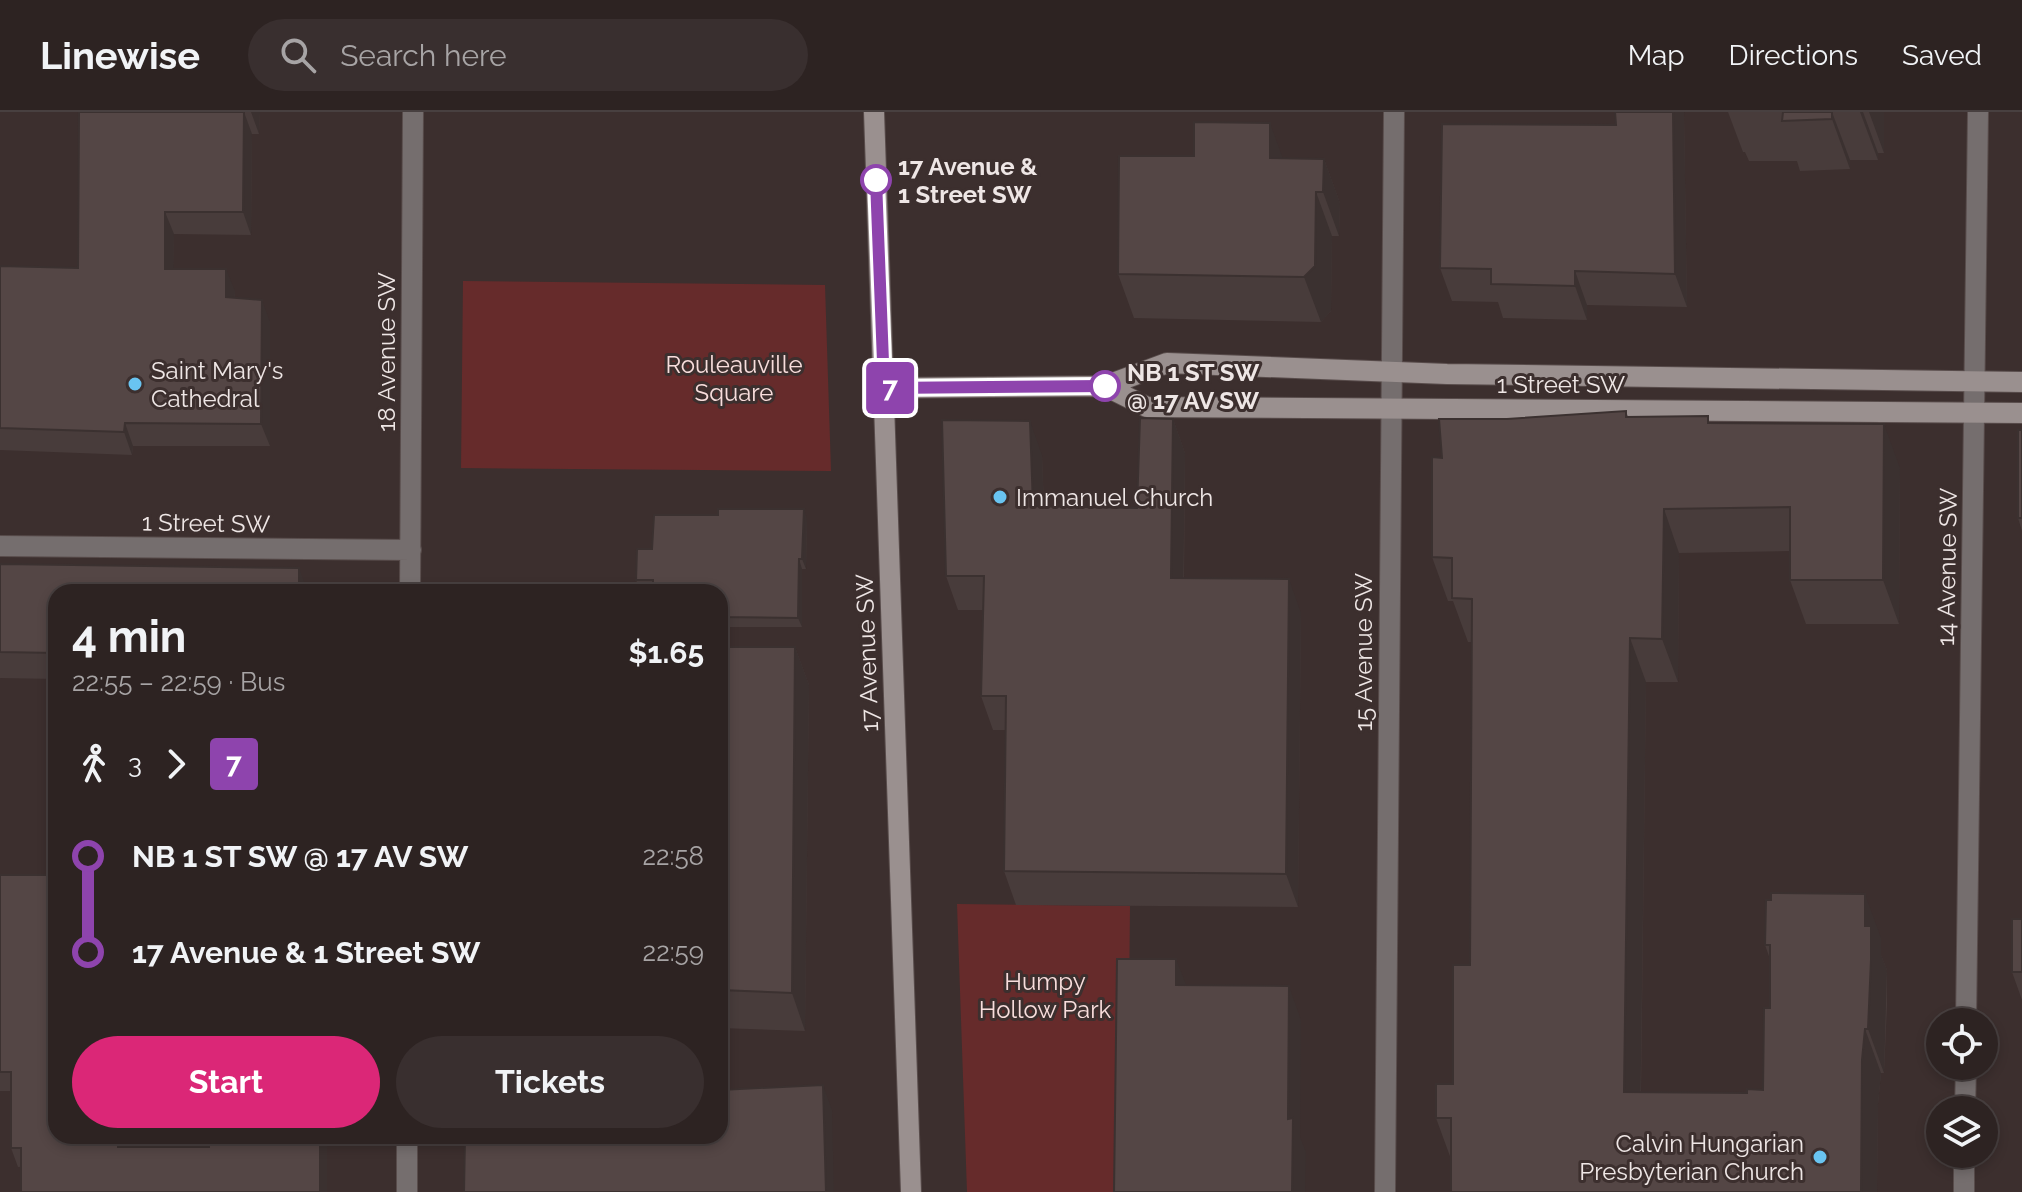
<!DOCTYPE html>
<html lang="en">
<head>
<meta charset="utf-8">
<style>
  :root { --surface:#2d2322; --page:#392f2f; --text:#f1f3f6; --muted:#a7a4a5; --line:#484040; --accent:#db2777 }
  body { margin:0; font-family:Raleway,sans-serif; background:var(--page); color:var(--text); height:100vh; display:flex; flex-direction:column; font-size:30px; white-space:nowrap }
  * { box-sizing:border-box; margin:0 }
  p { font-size:26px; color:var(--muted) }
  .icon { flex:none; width:44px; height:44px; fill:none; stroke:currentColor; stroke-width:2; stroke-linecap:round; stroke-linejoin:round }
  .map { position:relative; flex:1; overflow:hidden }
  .drawer { position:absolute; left:48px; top:472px; width:680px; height:560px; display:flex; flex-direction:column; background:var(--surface); border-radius:24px; box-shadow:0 4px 12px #0003,0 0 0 2px var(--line) }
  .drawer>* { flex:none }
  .badge { padding:0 16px; border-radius:6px; font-size:28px; line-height:52px }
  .fabs { position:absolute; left:1926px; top:896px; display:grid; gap:16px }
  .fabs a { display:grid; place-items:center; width:72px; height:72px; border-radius:50%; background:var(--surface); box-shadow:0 4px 12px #0003,0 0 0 2px var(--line); font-size:40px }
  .map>.badge { position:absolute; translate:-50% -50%; box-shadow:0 0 0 4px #fff }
  .legs { display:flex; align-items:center; gap:12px; height:88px; padding:0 24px; font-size:26px }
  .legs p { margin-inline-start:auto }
  .overview { display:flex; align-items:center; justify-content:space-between; height:136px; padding:0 24px }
  h1 { font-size:44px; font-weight:700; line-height:60px }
  .primary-button { display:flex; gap:16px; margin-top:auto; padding:16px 24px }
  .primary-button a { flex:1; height:92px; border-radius:48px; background:var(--accent); color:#fff; font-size:32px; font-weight:700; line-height:92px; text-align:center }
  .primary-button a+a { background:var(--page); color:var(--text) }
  ul { padding:0 24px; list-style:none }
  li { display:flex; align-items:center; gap:28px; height:96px; font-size:30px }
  li i { display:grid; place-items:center; width:12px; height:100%; margin:0 10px; background:currentColor }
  li i::after { content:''; width:20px; height:20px; margin:-10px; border:6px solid; border-radius:50%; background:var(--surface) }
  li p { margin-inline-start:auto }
  li:first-child i { background:linear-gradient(#0000 50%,currentColor 0) }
  li:last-child i { background:linear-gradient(currentColor 50%,#0000 0) }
  header { display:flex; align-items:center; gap:48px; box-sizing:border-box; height:112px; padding:0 40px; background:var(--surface); border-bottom:2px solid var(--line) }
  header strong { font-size:38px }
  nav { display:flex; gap:44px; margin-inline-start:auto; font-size:28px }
  .search { width:560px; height:72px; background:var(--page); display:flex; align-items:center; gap:20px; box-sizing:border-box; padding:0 28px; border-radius:44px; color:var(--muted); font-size:30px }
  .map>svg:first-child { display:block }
  .green { fill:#662b2b }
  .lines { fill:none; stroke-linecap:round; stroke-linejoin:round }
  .street-casing { stroke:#584c4b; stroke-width:22 }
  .secondary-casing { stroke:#584c4b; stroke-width:22 }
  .street { stroke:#756e6e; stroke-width:20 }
  .secondary { stroke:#9a908f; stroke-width:20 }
  .wall { fill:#483c3b }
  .shaded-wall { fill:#3b3130 }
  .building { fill:#544645; stroke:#3b3130; stroke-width:2 }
  .line-1-casing { stroke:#fff; stroke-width:18 }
  .line-1 { stroke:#8e44ad; stroke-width:12 }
  .stop-1-dot { fill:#fff; stroke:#8e44ad; stroke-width:4 }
  .poi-dot { fill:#69c4f1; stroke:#3c2f2e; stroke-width:3 }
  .labels { text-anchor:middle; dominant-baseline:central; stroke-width:6; stroke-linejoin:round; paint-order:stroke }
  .stop-label { font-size:24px; font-weight:bold; fill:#eee6e5; stroke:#3c2f2e; text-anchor:start }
  .street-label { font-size:24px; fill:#eee6e5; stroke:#3c2f2e }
  .park-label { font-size:24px; fill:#f8dddc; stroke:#3c2f2e }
  .poi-label { font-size:24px; fill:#eee6e5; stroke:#3c2f2e; text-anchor:start }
</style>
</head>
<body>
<header>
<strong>Linewise</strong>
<div class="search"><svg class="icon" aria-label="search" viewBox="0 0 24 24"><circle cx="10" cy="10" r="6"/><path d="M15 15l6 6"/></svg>Search here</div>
<nav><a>Map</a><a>Directions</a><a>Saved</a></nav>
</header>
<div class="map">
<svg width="2022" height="1080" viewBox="0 0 2022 1080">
  <rect width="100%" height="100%" fill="#3c2f2e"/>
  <!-- green -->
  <path class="green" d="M 463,169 L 825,173 L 831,359 L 461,356 Z
    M 957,792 L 1130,794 L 1127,1080 L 967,1080 Z
    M 125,1024 L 216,1024 L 216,1054 L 125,1054 Z"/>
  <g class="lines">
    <defs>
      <path id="street" d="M 0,434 L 411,438
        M 410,480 L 413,0
        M 1966,910 L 1978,0
        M 1965,998 L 1966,954
        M 407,1080 L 407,1024
        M 1385,1080 L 1394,0
        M 1964,1080 L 1964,1042"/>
      <path id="secondary" d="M 874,0 L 911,1080
        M 1105,274 L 1147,295 L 2022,301
        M 884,276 L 1105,274 L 1167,251 L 1447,262 L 2022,270"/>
    </defs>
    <!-- street casing -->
    <use href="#street" class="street-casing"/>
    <!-- secondary casing -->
    <use href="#secondary" class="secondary-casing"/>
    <!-- street -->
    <use href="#street" class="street"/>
    <!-- secondary -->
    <use href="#secondary" class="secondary"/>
  </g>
  <!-- wall -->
  <path class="wall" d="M 79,0 L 260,0 L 259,22 L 252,22 L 251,123 L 174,122 L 173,157 L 235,179 L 235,185 L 270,210 L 270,334 L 133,334 L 132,343 L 0,338 L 0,154 L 78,156 Z
    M 1615,0 L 1684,0 L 1687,195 L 1587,193 L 1587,208 L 1503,206 L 1498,190 L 1452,189 L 1440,156 L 1616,13 Z
    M 1728,0 L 1884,0 L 1884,41 L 1878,41 L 1878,48 L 1850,48 L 1850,57 L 1800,59 L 1797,49 L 1749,49 L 1745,40 L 1743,40 Z
    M 1283,46 L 1324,47 L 1340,91 L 1339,124 L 1332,124 L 1331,199 L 1321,210 L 1134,206 L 1118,162 Z
    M 1626,299 L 1628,305 L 1711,311 L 1900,356 L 1899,512 L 1806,512 L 1790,468 L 1790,439 L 1679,441 L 1678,570 L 1646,570 L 1641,980 L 1747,981 L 1763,978 L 1770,896 L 1770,847 L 1765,833 L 1881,826 L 1881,843 L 1887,858 L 1887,892 L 1884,961 L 1881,961 L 1878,992 L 1877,1080 L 1451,1080 L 1451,1047 L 1436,1006 L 1453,972 L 1470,853 L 1472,530 L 1468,530 L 1453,489 L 1448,489 L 1432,445 L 1442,346 L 1507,307 Z
    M 1173,307 L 1185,341 L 1184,466 L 1301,501 L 1298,795 L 1016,793 L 1004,759 L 1006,618 L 993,618 L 981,584 L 983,498 L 958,498 L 946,464 L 1042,343 L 1044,394 L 1137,396 Z
    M 2022,318 L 2022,419 L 2018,406 Z
    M 807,407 L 806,457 L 802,457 L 802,515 L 720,515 L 720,480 L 640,477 L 636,468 L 652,437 Z
    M 0,452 L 56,480 L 56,567 L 0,566 Z
    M 720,535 L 795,535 L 809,573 L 805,919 L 720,916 Z
    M 0,763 L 125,1024 L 125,1035 L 209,1035 L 327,1024 L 18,1055 L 11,1036 L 11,979 L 0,979 Z
    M 2022,807 L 2022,888 L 2012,860 Z"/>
  <!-- shaded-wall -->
  <path class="shaded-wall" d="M 244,0 L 252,22 L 251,123 L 243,100 Z
    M 251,0 L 260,0 L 259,22 Z
    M 1673,0 L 1684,0 L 1687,195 L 1675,162 Z
    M 1832,0 L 1850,48 L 1850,57 L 1832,7 Z
    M 1860,0 L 1863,0 L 1878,41 L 1878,48 Z
    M 1869,0 L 1884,0 L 1884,41 Z
    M 1270,11 L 1286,55 L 1270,46 Z
    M 1324,47 L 1340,91 L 1339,124 L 1323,80 Z
    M 1316,80 L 1332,124 L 1331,199 L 1321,210 L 1304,165 Z
    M 165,100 L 174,122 L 173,180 L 165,157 Z
    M 226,157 L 235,179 L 234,207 L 226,185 Z
    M 1575,159 L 1587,193 L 1587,208 L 1575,174 Z
    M 262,188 L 270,210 L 270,334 L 261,312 Z
    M 1173,307 L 1185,341 L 1183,500 L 1171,466 Z
    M 1030,309 L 1042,343 L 1045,428 L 1033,394 Z
    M 125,311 L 133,334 L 132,343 L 124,320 Z
    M 1884,312 L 1900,356 L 1899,512 L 1883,468 Z
    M 804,397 L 807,407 L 806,457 L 802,447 Z
    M 1664,397 L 1679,441 L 1678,570 L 1662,527 Z
    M 799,447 L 802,457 L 802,515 L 798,506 Z
    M 299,456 L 308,480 L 299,480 Z
    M 1289,467 L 1301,501 L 1298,795 L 1286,762 Z
    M 1630,526 L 1646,570 L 1640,1024 L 1624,980 Z
    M 795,535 L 809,573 L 805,919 L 792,881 Z
    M 1865,782 L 1881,826 L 1881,843 L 1887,858 L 1884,961 L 1868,917 Z
    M 1176,847 L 1189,880 L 1176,873 Z
    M 1289,874 L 1301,908 L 1300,1025 L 1306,1040 L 1305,1080 L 1292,1080 L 1288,1007 Z
    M 1865,917 L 1881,961 L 1878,992 L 1877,1080 L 1861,1080 L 1862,948 Z
    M 823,973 L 832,998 L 834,1080 L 826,1080 Z
    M 118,1024 L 125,1024 L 125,1054 L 118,1035 Z
    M 320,1024 L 327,1024 L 327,1080 L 320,1080 Z"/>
  <!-- building -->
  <path class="building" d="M 79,0 L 244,0 L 243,100 L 165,100 L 165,157 L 226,157 L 226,185 L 262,188 L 261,312 L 125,311 L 124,320 L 0,316 L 0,154 L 78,156 Z
    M 1615,0 L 1673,0 L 1675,162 L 1575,159 L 1575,174 L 1491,172 L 1491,157 L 1440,156 L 1442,12 L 1616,13 Z
    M 1783,0 L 1832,0 L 1832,7 L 1782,9 Z
    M 1194,10 L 1270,11 L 1270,46 L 1324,47 L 1323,80 L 1316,80 L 1315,154 L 1304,165 L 1118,162 L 1119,44 L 1194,44 Z
    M 1626,299 L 1626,305 L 1708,304 L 1708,311 L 1884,312 L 1883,468 L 1790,468 L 1790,395 L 1664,397 L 1662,527 L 1630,526 L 1624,980 L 1747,981 L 1747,977 L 1763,978 L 1764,896 L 1770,896 L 1770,833 L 1765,833 L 1766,788 L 1771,788 L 1771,781 L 1865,782 L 1865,814 L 1871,814 L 1871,848 L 1868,917 L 1865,917 L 1862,948 L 1861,1080 L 1451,1080 L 1451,1006 L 1436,1006 L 1436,972 L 1453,972 L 1453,853 L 1470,853 L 1472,487 L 1452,486 L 1452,446 L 1432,445 L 1432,345 L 1442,346 L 1439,307 L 1507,307 Z
    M 1140,306 L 1173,307 L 1171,466 L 1289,467 L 1286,762 L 1004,759 L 1006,584 L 981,584 L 984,464 L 946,464 L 942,308 L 1030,309 L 1033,394 L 1137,396 Z
    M 2018,318 L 2022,318 L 2022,406 L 2018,406 Z
    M 718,397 L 804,397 L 802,447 L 799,447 L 798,506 L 720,505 L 720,480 L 653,480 L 653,468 L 636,468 L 637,437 L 652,437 L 654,403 L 718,403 Z
    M 0,452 L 299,456 L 299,480 L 56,480 L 56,541 L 0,540 Z
    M 720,535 L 795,535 L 792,881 L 720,878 Z
    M 0,763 L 56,763 L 56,1024 L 118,1024 L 118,1035 L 209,1035 L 209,1024 L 320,1024 L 320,1080 L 21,1080 L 21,1036 L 11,1036 L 11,960 L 0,960 Z
    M 2012,807 L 2022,807 L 2022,860 L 2012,860 Z
    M 1117,847 L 1176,847 L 1176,873 L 1289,874 L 1288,1007 L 1293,1006 L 1292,1080 L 1114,1080 Z
    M 823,973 L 826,1080 L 464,1080 L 465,1024 L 720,1024 L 720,978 Z"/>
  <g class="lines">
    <defs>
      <path id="line-1" d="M 876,68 L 884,276 L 1105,274"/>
    </defs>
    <!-- line-1 casing -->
    <use href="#line-1" class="line-1-casing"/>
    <!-- line-1 -->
    <use href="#line-1" class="line-1"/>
  </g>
  <!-- markers -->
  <g class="stop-1-dot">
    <circle cx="876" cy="68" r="14"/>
    <circle cx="1105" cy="274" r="14"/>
  </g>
  <g class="poi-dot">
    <circle cx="135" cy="272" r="8"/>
    <circle cx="1000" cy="385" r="8"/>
    <circle cx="1820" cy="1045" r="8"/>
  </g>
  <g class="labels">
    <!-- stop labels -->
    <g class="stop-label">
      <text x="898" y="54">17 Avenue &amp;<tspan x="898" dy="28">1 Street SW</tspan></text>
      <text x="1127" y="260">NB 1 ST SW<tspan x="1127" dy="28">@ 17 AV SW</tspan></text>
    </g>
    <!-- street labels -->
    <g class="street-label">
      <text transform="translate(386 240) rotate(-90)">18 Avenue SW</text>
      <text x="1561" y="272">1 Street SW</text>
      <text transform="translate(206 411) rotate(1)">1 Street SW</text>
      <text transform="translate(1947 455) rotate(-89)">14 Avenue SW</text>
      <text transform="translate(1363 540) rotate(-90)">15 Avenue SW</text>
      <text transform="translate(867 541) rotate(-92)">17 Avenue SW</text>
    </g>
    <!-- park labels -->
    <g class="park-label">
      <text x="734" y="252">Rouleauville<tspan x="734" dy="28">Square</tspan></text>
      <text x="1045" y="869">Humpy<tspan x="1045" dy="28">Hollow Park</tspan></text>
    </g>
    <!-- poi labels -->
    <g class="poi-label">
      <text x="151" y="258">Saint Mary's<tspan x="151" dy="28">Cathedral</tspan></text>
      <text x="1016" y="385">Immanuel Church</text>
      <text x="1804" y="1031" text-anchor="end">Calvin Hungarian<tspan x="1804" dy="28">Presbyterian Church</tspan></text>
    </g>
  </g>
</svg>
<div class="fabs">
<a><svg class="icon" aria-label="locate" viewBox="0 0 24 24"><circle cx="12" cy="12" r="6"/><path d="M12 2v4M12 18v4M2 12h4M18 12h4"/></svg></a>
<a><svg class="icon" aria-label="layers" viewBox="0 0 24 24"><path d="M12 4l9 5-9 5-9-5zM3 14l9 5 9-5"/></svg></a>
</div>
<b class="badge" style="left:890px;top:276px;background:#8e44ad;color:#fff">7</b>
<section class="drawer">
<div class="overview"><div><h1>4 min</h1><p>22:55 – 22:59 · Bus</p></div><b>$1.65</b></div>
<div class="legs"><svg class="icon" aria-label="walk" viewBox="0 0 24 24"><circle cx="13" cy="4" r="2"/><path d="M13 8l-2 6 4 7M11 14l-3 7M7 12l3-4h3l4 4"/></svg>3<svg class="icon" aria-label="forward" viewBox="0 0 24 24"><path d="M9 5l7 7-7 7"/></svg><b class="badge" style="background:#8e44ad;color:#fff">7</b></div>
<ul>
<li><i style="color:#8e44ad"></i><b>NB 1 ST SW @ 17 AV SW</b><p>22:58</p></li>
<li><i style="color:#8e44ad"></i><b>17 Avenue &amp; 1 Street SW</b><p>22:59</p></li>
</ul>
<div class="primary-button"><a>Start</a><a>Tickets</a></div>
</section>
</div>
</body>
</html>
